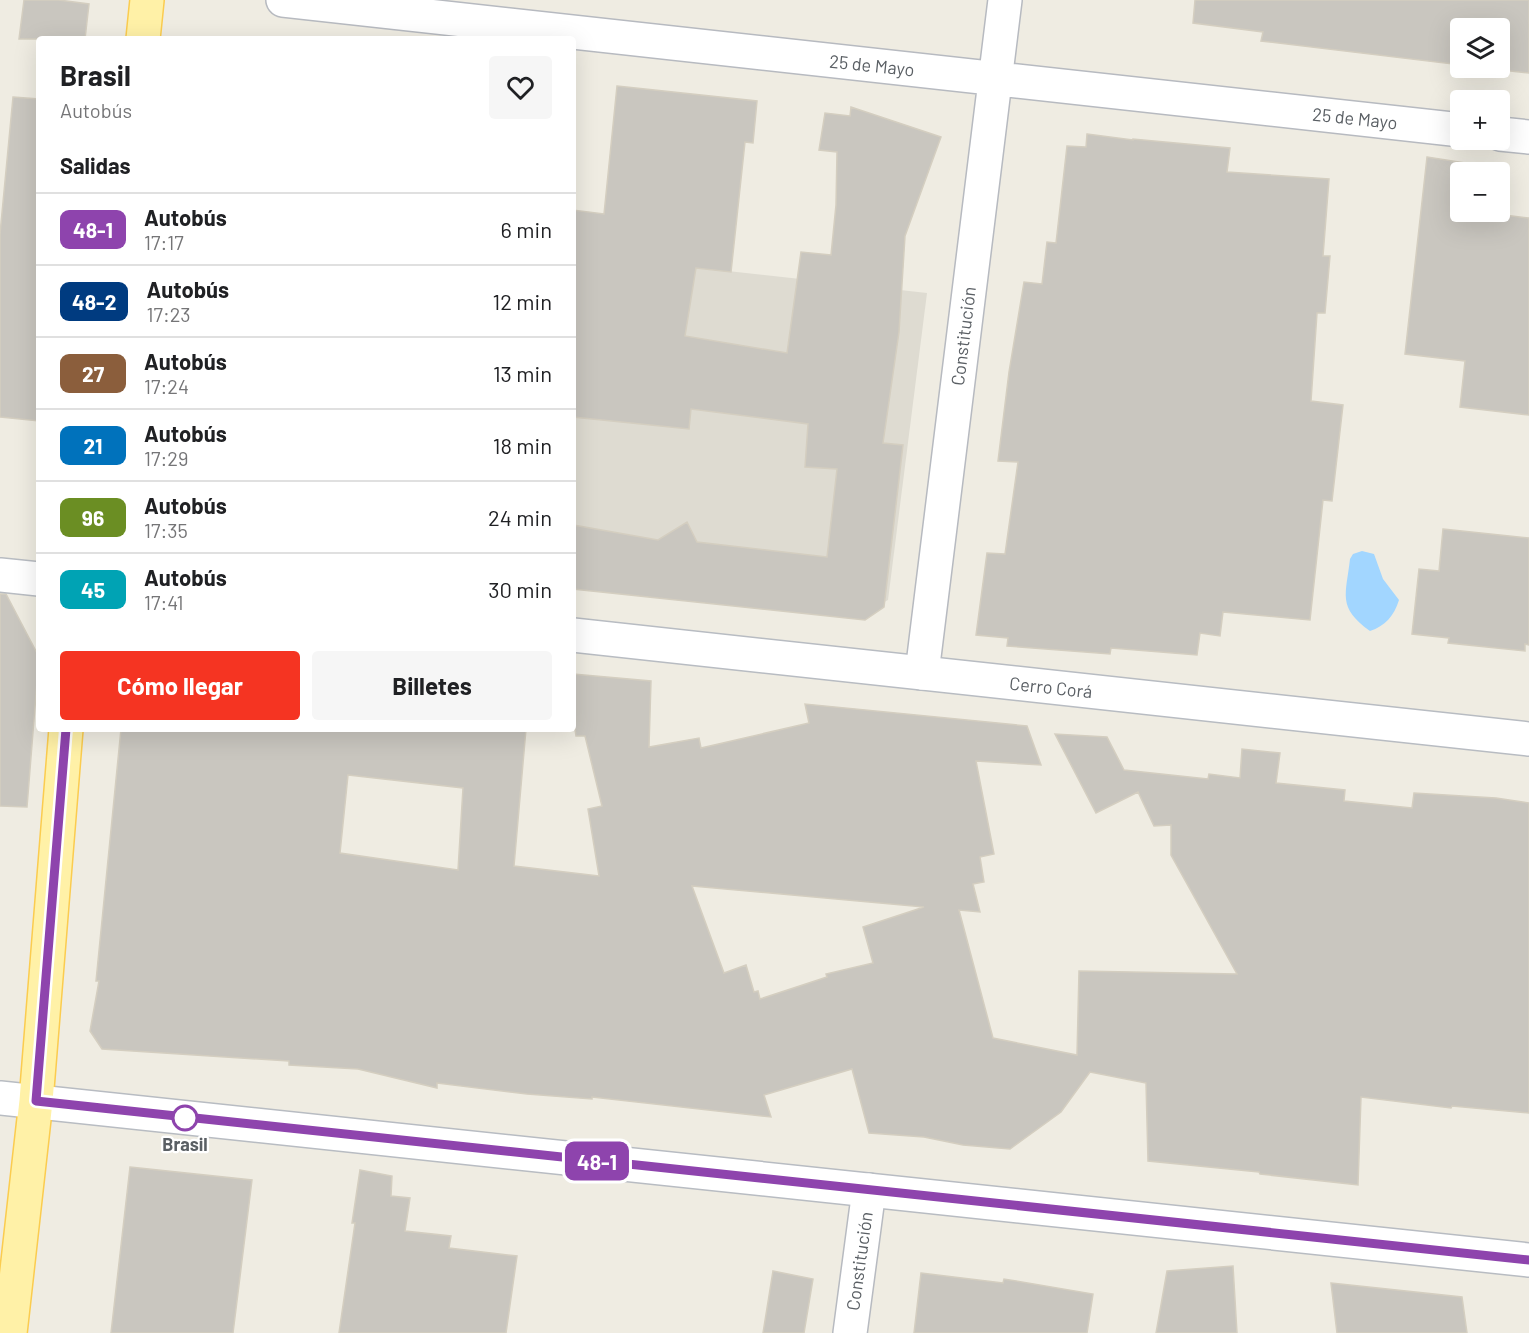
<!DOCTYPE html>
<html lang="es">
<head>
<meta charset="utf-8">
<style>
  :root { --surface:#fff; --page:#f6f6f6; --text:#202124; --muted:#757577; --line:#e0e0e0; --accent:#f53422 }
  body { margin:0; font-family:Barlow,sans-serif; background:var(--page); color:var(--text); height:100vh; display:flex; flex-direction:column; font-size:22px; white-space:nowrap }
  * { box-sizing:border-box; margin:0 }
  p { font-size:20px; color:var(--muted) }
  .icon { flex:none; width:33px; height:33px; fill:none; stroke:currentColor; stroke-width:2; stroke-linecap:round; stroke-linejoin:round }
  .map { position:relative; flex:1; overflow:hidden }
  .side { position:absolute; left:36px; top:36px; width:540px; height:696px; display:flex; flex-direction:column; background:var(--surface); border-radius:6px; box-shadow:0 6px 24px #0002 }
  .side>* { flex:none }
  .badge { padding:0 12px; border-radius:9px; font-size:21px; line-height:39px }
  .controls { position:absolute; left:1450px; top:18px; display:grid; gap:12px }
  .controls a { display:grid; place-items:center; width:60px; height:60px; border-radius:6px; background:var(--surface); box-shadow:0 6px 24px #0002; font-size:30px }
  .map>.badge { position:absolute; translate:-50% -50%; box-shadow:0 0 0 3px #fff }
  h2 { padding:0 24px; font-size:22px; line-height:54px }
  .round { display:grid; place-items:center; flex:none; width:63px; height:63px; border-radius:6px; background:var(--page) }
  .summary { display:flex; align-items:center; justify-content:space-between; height:102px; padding:0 24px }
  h1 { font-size:28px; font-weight:700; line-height:45px }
  .button { display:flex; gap:12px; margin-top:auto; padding:12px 24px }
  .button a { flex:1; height:69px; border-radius:6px; background:var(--accent); color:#fff; font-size:24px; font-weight:700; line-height:69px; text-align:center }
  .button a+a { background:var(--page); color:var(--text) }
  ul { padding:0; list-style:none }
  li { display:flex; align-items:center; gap:18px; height:72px; padding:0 24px; border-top:2px solid var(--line) }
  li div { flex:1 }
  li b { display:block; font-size:22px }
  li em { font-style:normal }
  li .badge { min-width:66px; font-weight:700; text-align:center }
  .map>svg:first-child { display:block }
  .education { fill:#dedbd1 }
  .water { fill:#a2d6ff }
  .building { fill:#c9c6bf; stroke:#d4cec0; stroke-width:1.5; fill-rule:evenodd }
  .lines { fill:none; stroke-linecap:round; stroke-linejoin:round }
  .street-casing { stroke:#b7bac0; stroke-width:36 }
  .secondary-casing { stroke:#b8bcc2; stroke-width:36 }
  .primary-casing { stroke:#fbcc4f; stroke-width:36 }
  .street { stroke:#fff; stroke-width:33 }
  .secondary { stroke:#fff; stroke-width:33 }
  .primary { stroke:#fff1a7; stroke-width:33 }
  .line-casing { stroke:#fff; stroke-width:14 }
  .line { stroke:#8e44ad; stroke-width:9 }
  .stop-dot { fill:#fff; stroke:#8e44ad; stroke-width:3 }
  .labels { text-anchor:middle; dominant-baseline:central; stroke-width:4.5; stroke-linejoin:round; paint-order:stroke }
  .street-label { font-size:18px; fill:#5a5f64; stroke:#fff }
  .stop-label { font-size:18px; font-weight:bold; fill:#5a5f64; stroke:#fff }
</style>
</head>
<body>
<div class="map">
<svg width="1529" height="1333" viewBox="0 0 1529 1333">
  <rect width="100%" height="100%" fill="#efece2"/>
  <!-- education -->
  <path class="education" d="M 573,254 L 927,293 L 888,600 L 868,611 L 573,584 Z"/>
  <!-- water -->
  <path class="water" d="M 1362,551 L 1374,554 L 1383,579 L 1399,600 C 1394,616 1385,626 1370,631 C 1337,607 1346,595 1350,559 L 1353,554 Z"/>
  <!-- building -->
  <path class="building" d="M 24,0 L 59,0 L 89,4 L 85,39 L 19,39 Z
    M 1195,0 L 1529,0 L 1529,73 L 1483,68 L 1500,68 L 1500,28 L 1461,28 L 1461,65 L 1261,41 L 1263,32 L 1193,23 Z
    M 617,86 L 757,101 L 753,143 L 745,142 L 731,272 L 696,268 L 685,336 L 787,353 L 801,252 L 831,255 L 836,205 L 837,152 L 819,150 L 825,113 L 850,116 L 851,107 L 941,137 L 905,236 L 899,332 L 883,443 L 903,445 L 884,607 L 865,620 L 573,589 L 573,525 L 658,540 L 687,522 L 697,542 L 827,557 L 837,469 L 805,467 L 808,424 L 691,409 L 689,429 L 573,417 L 573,210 L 604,214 Z
    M 13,97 L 39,99 L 39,421 L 0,417 L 0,234 Z
    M 1087,134 L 1133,140 L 1133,139 L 1230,148 L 1227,172 L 1329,179 L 1323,256 L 1330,256 L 1325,313 L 1317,313 L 1311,401 L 1343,405 L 1332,501 L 1323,500 L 1310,620 L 1223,612 L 1220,636 L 1200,633 L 1197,655 L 1111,648 L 1110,654 L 1007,646 L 1008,638 L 976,635 L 987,553 L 1005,554 L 1018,462 L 998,461 L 1009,372 L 1024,282 L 1042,284 L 1047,242 L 1056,243 L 1067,146 L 1086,147 Z
    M 1427,157 L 1485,166 L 1484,172 L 1461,172 L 1461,212 L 1480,212 L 1529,218 L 1529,415 L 1460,407 L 1465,361 L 1405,354 Z
    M 1443,529 L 1529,538 L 1529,645 L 1525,644 L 1525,651 L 1448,643 L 1449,638 L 1412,634 L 1419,569 L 1439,571 Z
    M 0,594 L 6,594 L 39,657 L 27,807 L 0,806 Z
    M 573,674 L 651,681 L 649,747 L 699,738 L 701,748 L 809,723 L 805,704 L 1027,726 L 1041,765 L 976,761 L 994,854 L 980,857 L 984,882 L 973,884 L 980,912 L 959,910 L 993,1038 L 1077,1055 L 1079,971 L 1237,974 L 1171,855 L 1171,825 L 1154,826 L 1138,792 L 1096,813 L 1055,734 L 1107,737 L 1124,770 L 1208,779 L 1209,774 L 1240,778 L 1242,749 L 1280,753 L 1276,783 L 1345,790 L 1344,801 L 1412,808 L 1414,793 L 1496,798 L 1529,803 L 1529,1113 L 1452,1106 L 1451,1108 L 1361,1097 L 1358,1185 L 1260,1174 L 1259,1172 L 1148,1161 L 1146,1083 L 1090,1072 L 1061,1112 L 1010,1149 L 963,1145 L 924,1137 L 869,1133 L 852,1069 L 764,1095 L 771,1117 L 592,1097 L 592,1099 L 527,1094 L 437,1083 L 437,1088 L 358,1069 L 289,1065 L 289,1061 L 102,1049 L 90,1031 L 99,981 L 96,981 L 121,729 L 526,729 L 514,866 L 599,876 L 588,809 L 602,806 L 585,736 L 576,736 L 573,716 ZM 348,775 L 463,788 L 458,870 L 340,853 ZM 692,886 L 781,894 L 924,907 L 863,927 L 873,963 L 826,974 L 827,977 L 760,999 L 758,991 L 754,992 L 746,965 L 724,973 Z
    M 130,1167 L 252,1180 L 233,1333 L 111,1333 Z
    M 360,1170 L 392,1176 L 391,1196 L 410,1198 L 405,1231 L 451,1236 L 449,1248 L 517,1256 L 506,1333 L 339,1333 L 355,1223 L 352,1223 Z
    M 1233,1266 L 1237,1333 L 1156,1333 L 1167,1271 Z
    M 773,1271 L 813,1279 L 804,1333 L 763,1333 Z
    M 921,1273 L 1003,1283 L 1004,1279 L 1093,1294 L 1087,1333 L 914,1333 Z
    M 1331,1283 L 1462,1297 L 1467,1333 L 1337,1333 Z"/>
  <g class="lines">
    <defs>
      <path id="street" d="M 283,0 L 1461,130
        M 1500,134 L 1529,137
        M 922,673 L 1005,0
        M 850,1333 L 869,1190"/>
      <path id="secondary" d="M 0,575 L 39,579
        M 573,635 L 1529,739
        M 0,1098 L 1529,1260"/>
      <path id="primary" d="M 143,39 L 147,0
        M 10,1333 L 36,1101 L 66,729"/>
    </defs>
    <!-- street casing -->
    <use href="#street" class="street-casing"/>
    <!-- secondary casing -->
    <use href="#secondary" class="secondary-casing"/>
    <!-- primary casing -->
    <use href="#primary" class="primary-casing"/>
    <!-- street -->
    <use href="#street" class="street"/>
    <!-- secondary -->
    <use href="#secondary" class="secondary"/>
    <!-- primary -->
    <use href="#primary" class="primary"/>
  </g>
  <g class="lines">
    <defs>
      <path id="line" d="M 66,729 L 36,1101 L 1529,1260"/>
    </defs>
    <!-- line casing -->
    <use href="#line" class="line-casing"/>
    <!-- line -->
    <use href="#line" class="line"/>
  </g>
  <!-- markers -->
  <circle class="stop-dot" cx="185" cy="1118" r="12"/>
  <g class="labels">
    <!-- street labels -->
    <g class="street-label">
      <text transform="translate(872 65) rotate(6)">25 de Mayo</text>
      <text transform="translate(1355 118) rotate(6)">25 de Mayo</text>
      <text transform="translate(963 336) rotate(-83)">Constitución</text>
      <text transform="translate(1051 687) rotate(6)">Cerro Corá</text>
      <text transform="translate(859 1261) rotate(-82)">Constitución</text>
    </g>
    <!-- stop labels -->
    <g class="stop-label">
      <text x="185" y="1144">Brasil</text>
    </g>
  </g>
</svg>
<div class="controls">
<a><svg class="icon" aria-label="layers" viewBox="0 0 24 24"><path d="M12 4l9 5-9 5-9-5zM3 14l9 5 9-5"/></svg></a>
<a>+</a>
<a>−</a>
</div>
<b class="badge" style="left:597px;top:1161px;background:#8e44ad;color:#fff">48-1</b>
<section class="side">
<div class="summary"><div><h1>Brasil</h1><p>Autobús</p></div><a class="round"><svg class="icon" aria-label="heart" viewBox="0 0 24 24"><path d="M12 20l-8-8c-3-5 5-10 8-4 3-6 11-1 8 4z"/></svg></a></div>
<h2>Salidas</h2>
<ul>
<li><span class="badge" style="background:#8e44ad;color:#fff">48-1</span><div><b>Autobús</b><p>17:17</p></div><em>6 min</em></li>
<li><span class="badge" style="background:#003b80;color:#fff">48-2</span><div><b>Autobús</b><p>17:23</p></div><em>12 min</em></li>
<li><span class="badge" style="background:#8b5e3c;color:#fff">27</span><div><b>Autobús</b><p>17:24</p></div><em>13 min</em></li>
<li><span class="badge" style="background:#0072bc;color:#fff">21</span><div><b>Autobús</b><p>17:29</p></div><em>18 min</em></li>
<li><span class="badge" style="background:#6b8e23;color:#fff">96</span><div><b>Autobús</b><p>17:35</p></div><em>24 min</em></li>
<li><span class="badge" style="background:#00a3b4;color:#fff">45</span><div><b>Autobús</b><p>17:41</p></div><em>30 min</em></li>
</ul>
<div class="button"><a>Cómo llegar</a><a>Billetes</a></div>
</section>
</div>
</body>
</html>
